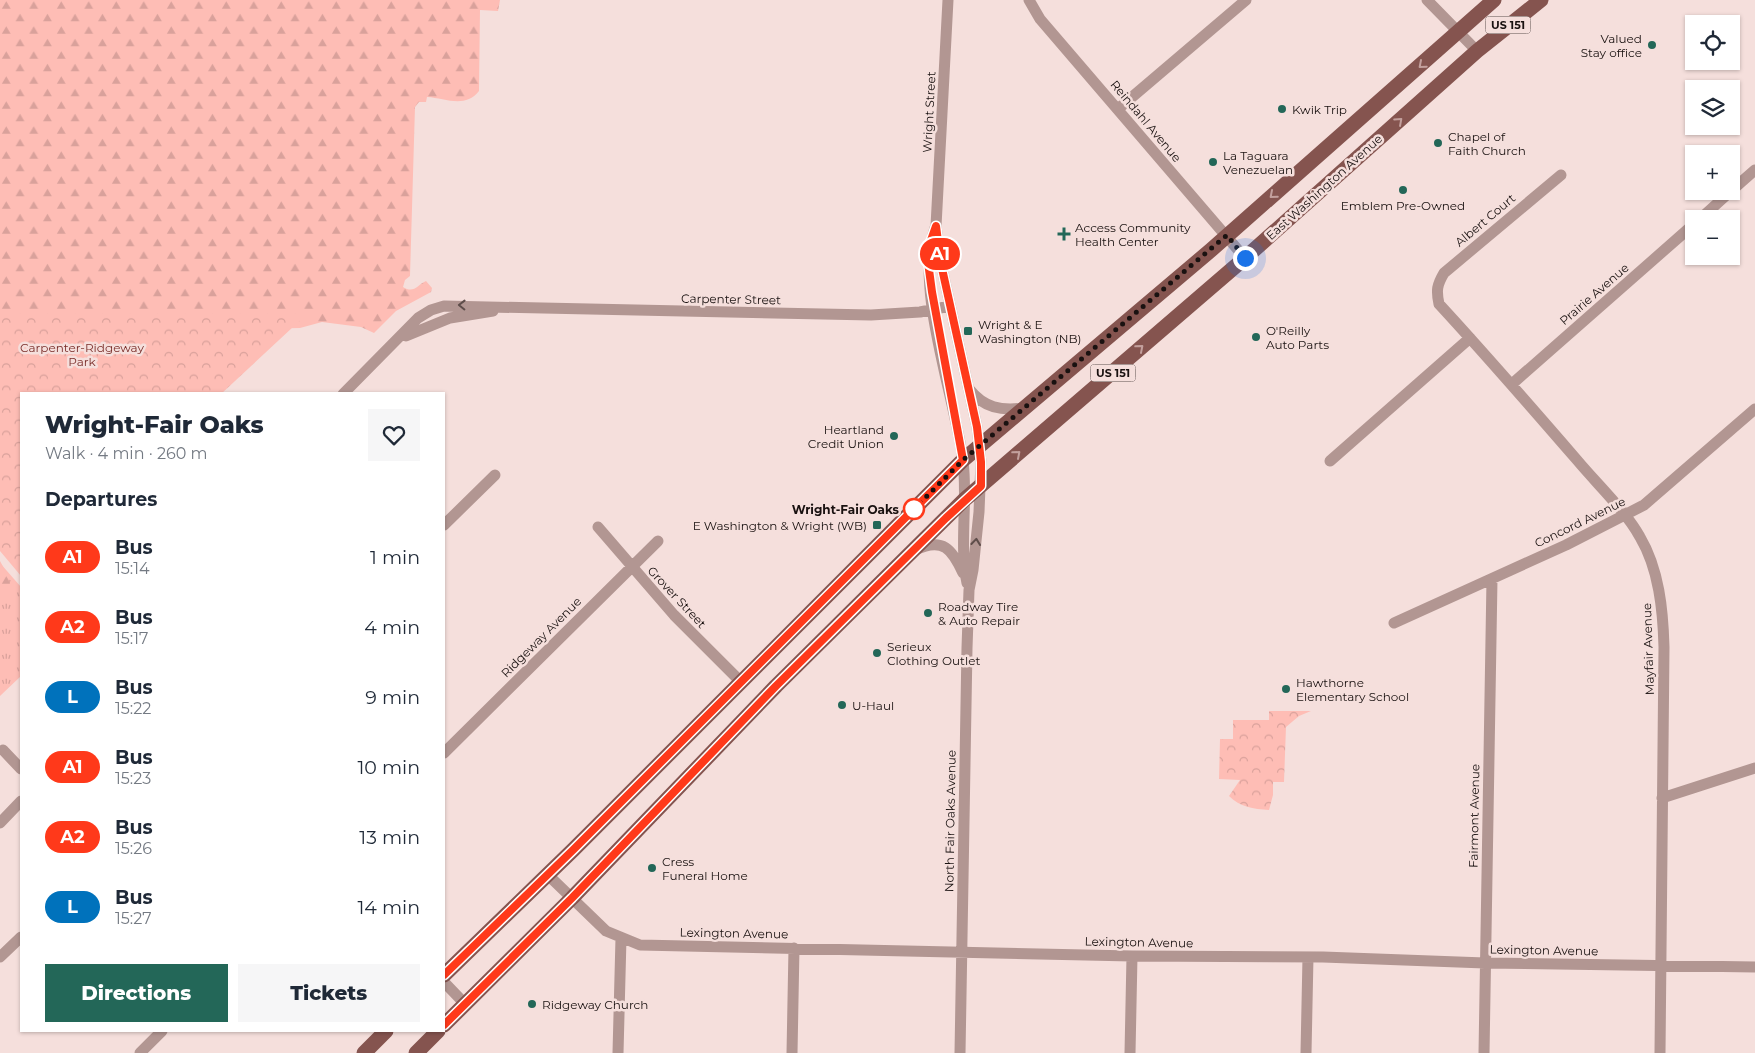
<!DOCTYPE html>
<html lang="en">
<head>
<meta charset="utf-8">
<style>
  :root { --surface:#fff; --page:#f6f6f7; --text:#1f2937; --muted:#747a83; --accent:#236758 }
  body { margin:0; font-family:Montserrat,sans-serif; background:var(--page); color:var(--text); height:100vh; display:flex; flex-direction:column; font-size:19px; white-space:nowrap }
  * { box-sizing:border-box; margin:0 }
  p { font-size:16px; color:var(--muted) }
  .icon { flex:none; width:28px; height:28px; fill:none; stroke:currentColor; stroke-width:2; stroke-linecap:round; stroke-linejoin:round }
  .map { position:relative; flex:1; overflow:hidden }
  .details { position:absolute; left:20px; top:392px; width:425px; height:640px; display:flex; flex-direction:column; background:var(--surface); border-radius:0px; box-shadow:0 1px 4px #0004 }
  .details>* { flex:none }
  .badge { padding:0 10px; border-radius:16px; font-size:18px; line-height:32px }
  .fabs { position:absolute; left:1685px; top:15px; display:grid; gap:10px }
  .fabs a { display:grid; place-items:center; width:55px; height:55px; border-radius:0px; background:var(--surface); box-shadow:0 1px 4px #0004; font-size:25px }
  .you { position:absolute; width:25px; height:25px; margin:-12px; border:4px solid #fff; border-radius:50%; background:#1a73e8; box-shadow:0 0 0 8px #1a73e833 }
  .map>.badge { position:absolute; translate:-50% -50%; box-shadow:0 0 0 2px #fff }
  h2 { padding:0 25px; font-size:19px; line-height:45px }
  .round { display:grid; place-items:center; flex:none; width:52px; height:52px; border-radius:0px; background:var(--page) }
  .summary { display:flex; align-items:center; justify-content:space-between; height:85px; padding:0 25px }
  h1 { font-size:24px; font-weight:800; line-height:38px }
  .action { display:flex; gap:10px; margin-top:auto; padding:10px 25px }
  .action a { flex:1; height:58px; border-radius:0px; background:var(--accent); color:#fff; font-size:20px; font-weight:800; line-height:58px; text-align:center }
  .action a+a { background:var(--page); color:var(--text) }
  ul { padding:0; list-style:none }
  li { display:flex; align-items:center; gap:15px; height:70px; padding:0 25px }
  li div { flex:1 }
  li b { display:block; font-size:19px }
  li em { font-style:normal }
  li .badge { min-width:55px; font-weight:700; text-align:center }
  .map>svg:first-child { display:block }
  .grass { fill:url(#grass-tufts) }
  .forest { fill:url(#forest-firs) }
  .park { fill:url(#park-crowns) }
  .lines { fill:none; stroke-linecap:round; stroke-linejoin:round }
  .minor { stroke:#b29692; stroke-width:11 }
  .major { stroke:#85544f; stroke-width:15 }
  .oneway { stroke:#c3a09d }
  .oneway2 { stroke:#5e4d4a }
  .line-casing { stroke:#fff; stroke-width:11 }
  .line { stroke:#ff391a; stroke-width:8 }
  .walk { stroke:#191110; stroke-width:5; stroke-dasharray:0 9 }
  .poi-dot { fill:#236758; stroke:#f5dfdc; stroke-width:2 }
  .stop-dot { fill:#fff; stroke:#ff391a; stroke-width:2.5 }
  .labels { text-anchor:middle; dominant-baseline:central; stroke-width:5; stroke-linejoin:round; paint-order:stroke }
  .shield { fill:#f5dfdc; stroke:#5b4f4d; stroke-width:1 }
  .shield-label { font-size:11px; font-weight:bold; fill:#191110 }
  .poi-label { font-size:12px; fill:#191110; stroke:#f5dfdc; text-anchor:start }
  .street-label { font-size:12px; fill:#191110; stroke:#f5dfdc }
  .park-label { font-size:12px; fill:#7a2e2a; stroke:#f5dfdc }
  .stop-label { font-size:12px; font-weight:bold; fill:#191110; stroke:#f5dfdc; text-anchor:end }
</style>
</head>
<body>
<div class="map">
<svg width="1755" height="1053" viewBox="0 0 1755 1053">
  <defs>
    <pattern id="grass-tufts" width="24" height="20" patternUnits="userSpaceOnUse" patternTransform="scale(1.25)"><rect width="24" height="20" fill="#febdb5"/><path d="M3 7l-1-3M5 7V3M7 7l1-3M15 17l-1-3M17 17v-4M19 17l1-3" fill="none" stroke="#d9a19b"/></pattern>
    <pattern id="forest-firs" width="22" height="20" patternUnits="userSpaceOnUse" patternTransform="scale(1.25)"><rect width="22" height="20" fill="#febdb5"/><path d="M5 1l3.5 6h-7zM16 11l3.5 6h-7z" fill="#d9a19b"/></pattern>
    <pattern id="park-crowns" width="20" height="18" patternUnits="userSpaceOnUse" patternTransform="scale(1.25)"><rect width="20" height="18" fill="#febdb5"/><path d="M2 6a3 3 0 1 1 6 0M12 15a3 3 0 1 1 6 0" fill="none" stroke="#d9a19b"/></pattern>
  </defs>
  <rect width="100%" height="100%" fill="#f5dfdc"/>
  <!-- grass -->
  <path class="grass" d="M 0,563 L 21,587 L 21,676 L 0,696 Z"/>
  <!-- forest -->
  <path class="forest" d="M 0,0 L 500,0 L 498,11 L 480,10 L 479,91 C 465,109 445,98 427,97 L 426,102 L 419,102 L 415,107 L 410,276 L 405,280 L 403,287 C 414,294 417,285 426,281 L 432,288 L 431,292 L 396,311 L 374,333 L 361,327 L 322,322 L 300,328 L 0,335 Z
    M 0,561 C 9,577 17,590 0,603 Z"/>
  <!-- park -->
  <path class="park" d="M 0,314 L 307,314 L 221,394 L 21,394 L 21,576 L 0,551 Z
    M 1269,711 L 1311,711 L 1299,716 L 1286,727 L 1284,782 L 1273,782 L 1273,795 L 1269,810 C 1253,809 1240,807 1229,796 L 1240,780 L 1219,779 L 1220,739 L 1233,739 L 1233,720 L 1269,720 Z"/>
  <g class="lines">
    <!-- minor -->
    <path class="minor" d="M 948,0 L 936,226 L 941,264 L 977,427 L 981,462 L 979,512 L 973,570 L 969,590 L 967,648 L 960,1053
      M 1029,0 L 1040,19 L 1245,258
      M 1427,0 L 1477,51
      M 1118,109 L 1246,0
      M 1561,175 L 1444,273 C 1437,285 1436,290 1439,304 C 1486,355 1532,408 1577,460 C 1597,484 1625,510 1640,537 C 1659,569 1663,610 1664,647 L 1660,1053
      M 1731,191 L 1755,170
      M 1700,219 L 1731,191
      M 935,228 C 914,287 955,397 963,461 C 968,498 959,547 967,583
      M 406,336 L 450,318 L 493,311
      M 1512,384 L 1694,224
      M 969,389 C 984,408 1001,411 1024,408
      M 343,394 L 418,318 L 431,310 L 444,306 L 871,315 L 920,312 L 950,306
      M 1330,461 L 1470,338
      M 444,525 L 495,475
      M 598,527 L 674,615 L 740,681
      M 915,550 C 943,537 952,549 963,573
      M 1394,623 L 1566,545 L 1644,505 L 1755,409
      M 3,750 L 21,769
      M 444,753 L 658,541
      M 1662,798 L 1755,768
      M 0,823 L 21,801
      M 548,875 L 606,931 L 640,945 L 1132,956 L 1323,957 L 1485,963 L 1755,967
      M 0,957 L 21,937
      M 444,982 L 465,1004
      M 140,1053 L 162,1031
      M 618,1053 L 621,938
      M 792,1053 L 794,948
      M 1130,1053 L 1132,956
      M 1306,1053 L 1308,957
      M 1484,1053 L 1492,579"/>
    <!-- major -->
    <path class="major" d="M 444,975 L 573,850 L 963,460 L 1211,250 L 1494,0
      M 444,1025 L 572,898 L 776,686 L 964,500 L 1245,258 L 1477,51 L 1541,0
      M 364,1053 L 386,1031
      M 416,1053 L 438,1031"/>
  </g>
  <!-- one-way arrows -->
  <defs><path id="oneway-chevron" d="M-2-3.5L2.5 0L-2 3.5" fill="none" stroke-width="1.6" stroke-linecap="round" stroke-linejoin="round" transform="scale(1.25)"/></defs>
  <g class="oneway">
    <use href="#oneway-chevron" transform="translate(1422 65) rotate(139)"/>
    <use href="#oneway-chevron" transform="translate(1399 121) rotate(-42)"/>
    <use href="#oneway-chevron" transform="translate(1273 195) rotate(139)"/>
    <use href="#oneway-chevron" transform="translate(1140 348) rotate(-41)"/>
    <use href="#oneway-chevron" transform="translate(1017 454) rotate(-41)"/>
  </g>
  <g class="oneway2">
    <use href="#oneway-chevron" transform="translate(462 305) rotate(-179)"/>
    <use href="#oneway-chevron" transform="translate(976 542) rotate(-84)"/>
  </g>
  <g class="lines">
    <defs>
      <path id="line" d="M 444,975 L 573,850 L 963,460 L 932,292 L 928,262 L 930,243 L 936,226 L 941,264 L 977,427 L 981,462 L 981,486 L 946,518 L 776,686 L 572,898 L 444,1025"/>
    </defs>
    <!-- line casing -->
    <use href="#line" class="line-casing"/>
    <!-- line -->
    <use href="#line" class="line"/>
    <!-- walk -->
    <path class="walk" d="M 914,509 L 963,460 L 1227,235 L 1245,258"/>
  </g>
  <!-- markers -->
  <g class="poi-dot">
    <circle cx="1652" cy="45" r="5"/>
    <circle cx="1282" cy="109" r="5"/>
    <circle cx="1438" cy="143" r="5"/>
    <circle cx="1213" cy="162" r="5"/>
    <circle cx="1403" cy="190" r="5"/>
    <path d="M1061.5 226.5h5v5h5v5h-5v5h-5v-5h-5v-5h5z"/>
    <rect x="963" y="326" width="10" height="10" rx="2.5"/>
    <circle cx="1256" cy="337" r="5"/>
    <circle cx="894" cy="436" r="5"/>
    <rect x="872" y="520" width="10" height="10" rx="2.5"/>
    <circle cx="928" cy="613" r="5"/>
    <circle cx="877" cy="653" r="5"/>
    <circle cx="1286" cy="689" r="5"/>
    <circle cx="842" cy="705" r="5"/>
    <circle cx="652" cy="868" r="5"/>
    <circle cx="532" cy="1004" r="5"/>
  </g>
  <circle class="stop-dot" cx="914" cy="509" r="10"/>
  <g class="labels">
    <!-- shield labels -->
    <g class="shield">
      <rect x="1485.5" y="16.5" width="45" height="17" rx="4"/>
      <rect x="1090.5" y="364.5" width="45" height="17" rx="4"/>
    </g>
    <g class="shield-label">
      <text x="1508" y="25">US 151</text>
      <text x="1113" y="373">US 151</text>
    </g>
    <!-- poi labels -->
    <g class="poi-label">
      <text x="1642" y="38" text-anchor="end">Valued<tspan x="1642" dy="14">Stay office</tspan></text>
      <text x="1292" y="109">Kwik Trip</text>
      <text x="1448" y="136">Chapel of<tspan x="1448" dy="14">Faith Church</tspan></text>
      <text x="1223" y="155">La Taguara<tspan x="1223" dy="14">Venezuelan</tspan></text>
      <text x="1403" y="205" text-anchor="middle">Emblem Pre-Owned</text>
      <text x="1075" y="227">Access Community<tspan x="1075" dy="14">Health Center</tspan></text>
      <text x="978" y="324">Wright &amp; E<tspan x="978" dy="14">Washington (NB)</tspan></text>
      <text x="1266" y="330">O'Reilly<tspan x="1266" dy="14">Auto Parts</tspan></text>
      <text x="884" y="429" text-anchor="end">Heartland<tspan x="884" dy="14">Credit Union</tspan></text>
      <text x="867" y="525" text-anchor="end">E Washington &amp; Wright (WB)</text>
      <text x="938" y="606">Roadway Tire<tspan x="938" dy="14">&amp; Auto Repair</tspan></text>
      <text x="887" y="646">Serieux<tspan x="887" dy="14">Clothing Outlet</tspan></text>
      <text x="1296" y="682">Hawthorne<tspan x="1296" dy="14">Elementary School</tspan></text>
      <text x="852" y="705">U-Haul</text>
      <text x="662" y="861">Cress<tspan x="662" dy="14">Funeral Home</tspan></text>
      <text x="542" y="1004">Ridgeway Church</text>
    </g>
    <!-- street labels -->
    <g class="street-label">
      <text transform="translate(929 112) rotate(-87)">Wright Street</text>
      <text transform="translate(1146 121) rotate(50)">Reindahl Avenue</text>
      <text transform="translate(1324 187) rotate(-42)">East Washington Avenue</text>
      <text transform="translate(1485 220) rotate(-40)">Albert Court</text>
      <text transform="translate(1594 294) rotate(-41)">Prairie Avenue</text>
      <text transform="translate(731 299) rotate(1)">Carpenter Street</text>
      <text transform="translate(1580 522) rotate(-26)">Concord Avenue</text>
      <text transform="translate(677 597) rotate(47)">Grover Street</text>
      <text transform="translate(541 637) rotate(-45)">Ridgeway Avenue</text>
      <text transform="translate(1648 649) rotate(-92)">Mayfair Avenue</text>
      <text transform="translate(1474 816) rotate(-89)">Fairmont Avenue</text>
      <text transform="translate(950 821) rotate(-89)">North Fair Oaks Avenue</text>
      <text transform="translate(734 933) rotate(1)">Lexington Avenue</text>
      <text transform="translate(1139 942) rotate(1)">Lexington Avenue</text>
      <text transform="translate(1544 950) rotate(1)">Lexington Avenue</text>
    </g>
    <!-- park labels -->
    <g class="park-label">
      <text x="82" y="347">Carpenter-Ridgeway<tspan x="82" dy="14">Park</tspan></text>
    </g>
    <!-- stop labels -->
    <g class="stop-label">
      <text x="899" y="509">Wright-Fair Oaks</text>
    </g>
  </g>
</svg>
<div class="fabs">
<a><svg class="icon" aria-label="locate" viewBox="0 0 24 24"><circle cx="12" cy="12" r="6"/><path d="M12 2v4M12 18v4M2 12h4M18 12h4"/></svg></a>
<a><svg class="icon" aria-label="layers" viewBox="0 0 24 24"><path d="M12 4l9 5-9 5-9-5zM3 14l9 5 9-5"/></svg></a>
<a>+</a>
<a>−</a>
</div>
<div class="you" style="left:1245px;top:258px"></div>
<b class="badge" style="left:940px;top:254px;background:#ff391a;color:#fff">A1</b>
<section class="details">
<div class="summary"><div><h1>Wright-Fair Oaks</h1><p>Walk · 4 min · 260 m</p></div><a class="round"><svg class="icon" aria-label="heart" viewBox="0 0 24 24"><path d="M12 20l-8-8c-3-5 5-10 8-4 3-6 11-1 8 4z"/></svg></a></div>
<h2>Departures</h2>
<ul>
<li><span class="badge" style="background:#ff391a;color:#fff">A1</span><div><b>Bus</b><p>15:14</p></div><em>1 min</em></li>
<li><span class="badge" style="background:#ff391a;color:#fff">A2</span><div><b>Bus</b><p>15:17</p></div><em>4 min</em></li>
<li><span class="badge" style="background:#0072bc;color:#fff">L</span><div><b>Bus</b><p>15:22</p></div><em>9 min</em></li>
<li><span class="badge" style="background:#ff391a;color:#fff">A1</span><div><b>Bus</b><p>15:23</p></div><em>10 min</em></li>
<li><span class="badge" style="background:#ff391a;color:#fff">A2</span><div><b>Bus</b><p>15:26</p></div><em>13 min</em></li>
<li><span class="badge" style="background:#0072bc;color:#fff">L</span><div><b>Bus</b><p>15:27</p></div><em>14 min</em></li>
</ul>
<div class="action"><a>Directions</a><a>Tickets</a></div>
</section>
</div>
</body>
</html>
